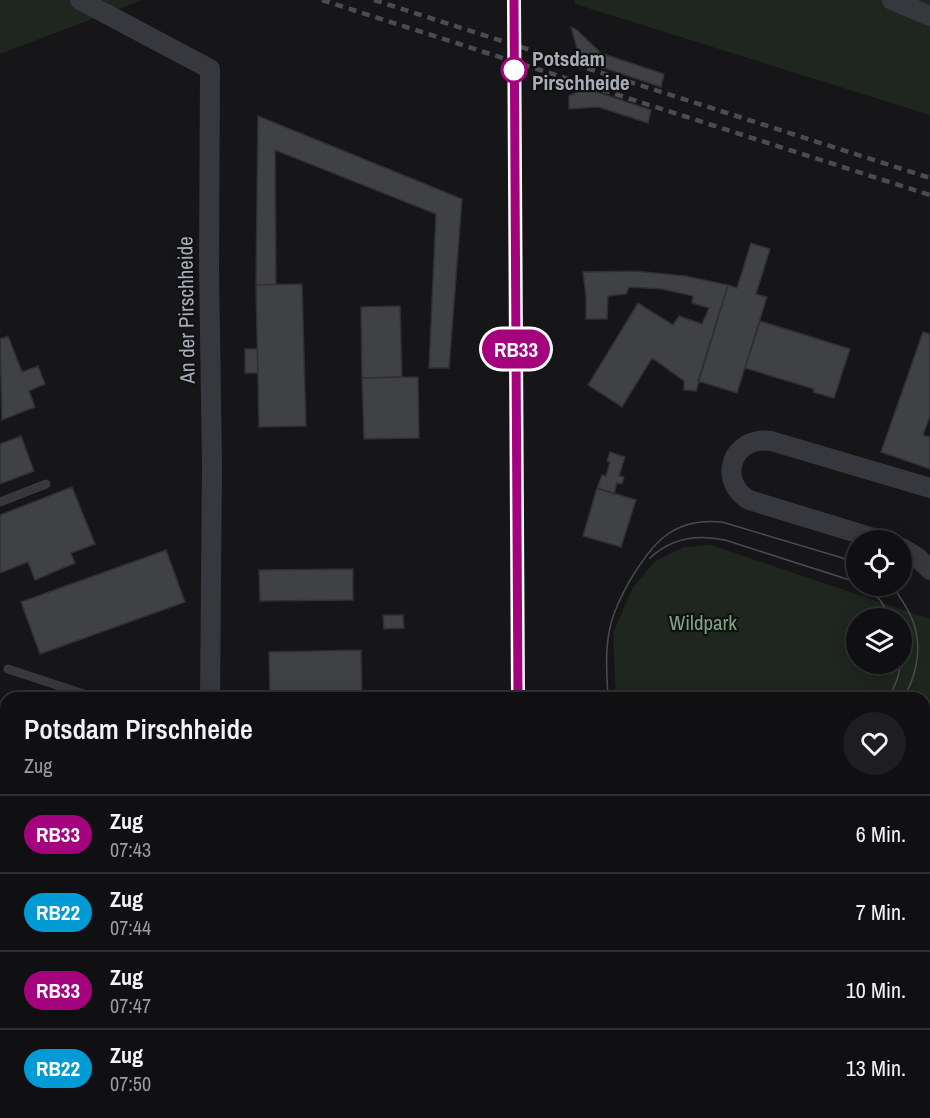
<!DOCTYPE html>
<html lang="de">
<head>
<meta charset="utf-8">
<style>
  :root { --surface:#101012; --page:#1e1e20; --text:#f1f3f6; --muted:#9c9d9f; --line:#303032 }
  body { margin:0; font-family:"Archivo Narrow",sans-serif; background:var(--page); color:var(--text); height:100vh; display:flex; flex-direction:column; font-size:22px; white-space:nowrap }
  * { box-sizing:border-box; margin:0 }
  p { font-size:20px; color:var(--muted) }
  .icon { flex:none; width:33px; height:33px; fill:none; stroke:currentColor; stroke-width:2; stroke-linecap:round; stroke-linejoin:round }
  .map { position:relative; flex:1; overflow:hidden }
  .drawer { position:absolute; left:0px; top:692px; width:930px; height:428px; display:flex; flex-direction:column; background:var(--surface); border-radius:18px 18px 0 0; box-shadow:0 3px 15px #0003,0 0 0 2px var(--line) }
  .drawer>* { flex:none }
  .badge { padding:0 12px; border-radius:20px; font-size:21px; line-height:39px }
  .buttons { position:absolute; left:846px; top:530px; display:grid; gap:12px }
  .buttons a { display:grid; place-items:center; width:66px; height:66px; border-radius:50%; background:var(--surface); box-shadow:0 3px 15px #0003,0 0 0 2px var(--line); font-size:30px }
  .map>.badge { position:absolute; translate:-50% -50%; box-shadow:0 0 0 3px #fff }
  .round { display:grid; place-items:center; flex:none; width:63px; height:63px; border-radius:32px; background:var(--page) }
  .headline { display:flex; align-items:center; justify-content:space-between; height:102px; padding:0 24px }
  h1 { font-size:28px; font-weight:600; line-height:45px }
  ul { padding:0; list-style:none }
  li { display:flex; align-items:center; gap:18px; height:78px; padding:0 24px; border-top:2px solid var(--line) }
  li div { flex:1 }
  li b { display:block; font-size:22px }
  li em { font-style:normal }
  li .badge { min-width:66px; font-weight:700; text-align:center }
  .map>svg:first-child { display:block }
  .green { fill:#1e261f; fill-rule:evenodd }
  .water { fill:#2c353c }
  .building { fill:#404145; stroke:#303034; stroke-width:1.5 }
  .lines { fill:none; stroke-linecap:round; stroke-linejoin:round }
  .service { stroke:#37383d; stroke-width:9 }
  .minor { stroke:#37383d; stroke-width:20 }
  .tram { stroke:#4a4c52; stroke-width:1.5 }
  .rail { stroke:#4a4c52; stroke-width:4.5; stroke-dasharray:8 6; stroke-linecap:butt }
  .line-casing { stroke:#fff; stroke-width:14 }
  .line { stroke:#a5027d; stroke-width:9 }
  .stop-dot { fill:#fff; stroke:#a5027d; stroke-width:3 }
  .labels { text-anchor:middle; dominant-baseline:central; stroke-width:4.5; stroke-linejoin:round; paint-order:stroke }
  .stop-label { font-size:21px; font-weight:bold; fill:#a8adb8; stroke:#111113; text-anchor:start }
  .street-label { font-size:21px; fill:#a8adb8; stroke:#111113 }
  .park-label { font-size:21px; fill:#7fa381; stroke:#111113 }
</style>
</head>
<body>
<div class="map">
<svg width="930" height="1118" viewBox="0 0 930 1118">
  <rect width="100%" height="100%" fill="#161618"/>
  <!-- green -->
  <path class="green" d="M 0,0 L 142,0 L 0,54 Z
    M 575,0 L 930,0 L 930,115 L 575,4 Z
    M 711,545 L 930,619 L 930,1118 L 636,1118 L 635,1113 L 924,1113 L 924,698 L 616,697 L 613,633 L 633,587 L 655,561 L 684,547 ZM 856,618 L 902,618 L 902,663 L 856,663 Z"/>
  <!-- water -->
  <path class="water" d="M 0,829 L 6,863 L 6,1113 L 20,1113 L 16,1118 L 0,1118 L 0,1078 L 4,1071 L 0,1061 Z"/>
  <!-- building -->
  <path class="building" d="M 571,27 L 577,30 L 601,53 L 664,74 L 661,87 L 580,60 Z
    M 585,88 L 651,110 L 648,123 L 598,107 L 569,109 L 569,96 Z
    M 258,116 L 462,199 L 449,368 L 429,368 L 436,214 L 275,150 L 276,285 L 256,285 Z
    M 751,243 L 770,249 L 756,294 L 767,297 L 737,393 L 698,381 L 728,285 L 737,288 Z
    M 635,271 L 685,276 L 728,285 L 696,391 L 684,390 L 684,381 L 652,358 L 622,407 L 588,385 L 638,303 L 673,325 L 679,316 L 702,324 L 709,308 L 692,303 L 693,296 L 662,289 L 629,287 L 626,294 L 608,296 L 607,319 L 586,319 L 586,297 L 583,272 Z
    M 302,284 L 306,426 L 259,427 L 256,285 Z
    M 400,306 L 402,377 L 362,378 L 361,307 Z
    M 760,321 L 850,349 L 834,398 L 813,392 L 814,389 L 745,368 Z
    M 923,332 L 930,334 L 930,416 L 923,435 L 930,437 L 930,469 L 881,452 Z
    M 8,336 L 22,372 L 38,366 L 45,384 L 29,391 L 35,407 L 2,420 L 0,339 Z
    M 245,349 L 257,349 L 258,373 L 245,373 Z
    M 418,377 L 419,438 L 364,439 L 362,378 Z
    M 21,436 L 34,471 L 0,484 L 0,444 Z
    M 610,452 L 625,457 L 619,476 L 624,477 L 622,484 L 617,483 L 614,494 L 597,488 L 602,475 L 606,476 L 610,462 L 607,461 Z
    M 72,487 L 95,544 L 71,553 L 75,563 L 35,580 L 28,562 L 0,573 L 0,515 Z
    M 597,488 L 636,500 L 621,547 L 583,536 Z
    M 166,550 L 185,602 L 40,654 L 21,602 Z
    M 353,569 L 353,600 L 260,601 L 259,570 Z
    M 383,615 L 403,615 L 404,628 L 384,629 Z
    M 361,650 L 362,698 L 270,698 L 269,652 Z"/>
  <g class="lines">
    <!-- service -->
    <path class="service" d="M 0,502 L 46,484
      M 8,669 L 96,698
      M 456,1113 L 456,1118"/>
    <!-- minor -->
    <path class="minor" d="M 80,0 L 210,69 L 209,268 L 212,465 L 210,698
      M 892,0 L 930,16
      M 880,540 L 749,500 C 716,480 733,435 771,441 L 930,488
      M 902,548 L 917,557 L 930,570"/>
    <!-- tram -->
    <path class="tram" d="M 650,558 C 671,538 697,534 725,540 L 856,582
      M 862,585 L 880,600 L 892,618
      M 892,585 C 901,599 913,615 916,632 C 921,653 915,680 903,698
      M 608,698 C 607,676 605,654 609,633 C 612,614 620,599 629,582 C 652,543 673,517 722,522 L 856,562
      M 888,698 C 895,687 900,676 900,663
      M 618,1113 L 618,1118
      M 630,1113 L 630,1118"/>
    <!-- rail -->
    <path class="rail" d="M 322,0 L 930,195
      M 374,0 L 930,178
      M 514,0 L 518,698
      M 521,1113 L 521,1118"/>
  </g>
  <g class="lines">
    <defs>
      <path id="line" d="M 514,0 L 518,698"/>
    </defs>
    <!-- line casing -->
    <use href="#line" class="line-casing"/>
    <!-- line -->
    <use href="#line" class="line"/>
  </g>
  <!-- markers -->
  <circle class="stop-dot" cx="514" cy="70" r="12"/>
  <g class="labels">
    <!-- stop labels -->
    <g class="stop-label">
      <text x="532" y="58">Potsdam<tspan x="532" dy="24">Pirschheide</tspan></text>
    </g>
    <!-- street labels -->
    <g class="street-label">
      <text transform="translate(186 310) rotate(-91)">An der Pirschheide</text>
    </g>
    <!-- park labels -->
    <g class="park-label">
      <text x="703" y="622">Wildpark</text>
    </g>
  </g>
</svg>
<div class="buttons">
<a><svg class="icon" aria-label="locate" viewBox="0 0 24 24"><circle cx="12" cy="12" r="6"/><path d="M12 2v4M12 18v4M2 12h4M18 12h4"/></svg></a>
<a><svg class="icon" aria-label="layers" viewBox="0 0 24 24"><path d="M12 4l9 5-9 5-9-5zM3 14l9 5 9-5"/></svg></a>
</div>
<b class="badge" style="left:516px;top:349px;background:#a5027d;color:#fff">RB33</b>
<section class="drawer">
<div class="headline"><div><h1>Potsdam Pirschheide</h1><p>Zug</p></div><a class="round"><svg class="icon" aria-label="heart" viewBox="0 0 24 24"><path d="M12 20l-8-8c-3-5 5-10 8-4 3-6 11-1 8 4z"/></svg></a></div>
<ul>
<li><span class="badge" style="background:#a5027d;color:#fff">RB33</span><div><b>Zug</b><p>07:43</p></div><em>6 Min.</em></li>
<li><span class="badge" style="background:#009bd5;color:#fff">RB22</span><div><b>Zug</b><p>07:44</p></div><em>7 Min.</em></li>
<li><span class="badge" style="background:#a5027d;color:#fff">RB33</span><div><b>Zug</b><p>07:47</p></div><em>10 Min.</em></li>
<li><span class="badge" style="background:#009bd5;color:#fff">RB22</span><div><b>Zug</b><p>07:50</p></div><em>13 Min.</em></li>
</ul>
</section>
</div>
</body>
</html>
